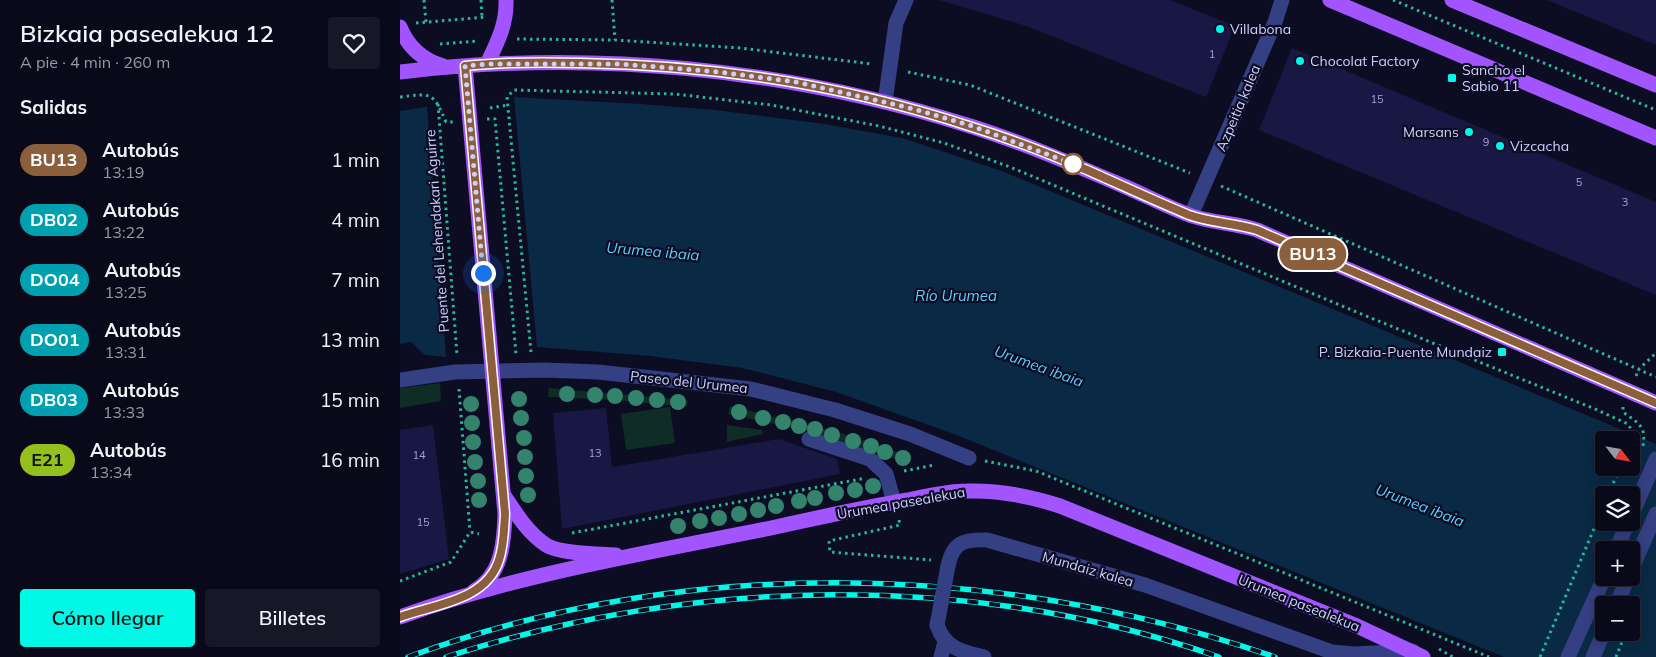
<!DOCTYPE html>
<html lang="es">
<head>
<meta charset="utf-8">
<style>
  :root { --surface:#09091a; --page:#171727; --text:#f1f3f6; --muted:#999aa2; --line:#292a39; --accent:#00f8e7 }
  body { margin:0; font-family:Mulish,sans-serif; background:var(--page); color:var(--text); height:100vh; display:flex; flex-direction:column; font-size:19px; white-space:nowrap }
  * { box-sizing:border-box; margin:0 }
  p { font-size:16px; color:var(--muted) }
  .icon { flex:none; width:28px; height:28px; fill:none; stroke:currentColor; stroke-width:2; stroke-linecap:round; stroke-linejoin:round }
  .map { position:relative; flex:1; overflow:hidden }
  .sheet { display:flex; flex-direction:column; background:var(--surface); width:400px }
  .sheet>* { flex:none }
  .badge { padding:0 10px; border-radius:16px; font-size:18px; line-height:32px }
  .needle { width:32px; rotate:121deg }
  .buttons { position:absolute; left:1195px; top:431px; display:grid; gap:10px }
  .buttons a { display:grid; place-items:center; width:45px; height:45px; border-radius:5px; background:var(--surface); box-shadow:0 2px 12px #0003,0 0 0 1px var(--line); font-size:25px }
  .you { position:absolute; width:25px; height:25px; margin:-12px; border:4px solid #fff; border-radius:50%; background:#1a73e8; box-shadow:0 0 0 8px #1a73e833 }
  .map>.badge { position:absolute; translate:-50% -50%; box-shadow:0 0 0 2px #fff }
  h2 { padding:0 20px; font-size:19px; line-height:45px }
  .round { display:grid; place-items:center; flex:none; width:52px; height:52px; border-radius:5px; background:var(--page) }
  .head { display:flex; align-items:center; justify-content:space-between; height:85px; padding:0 20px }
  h1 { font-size:24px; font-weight:600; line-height:38px }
  .cta { display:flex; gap:10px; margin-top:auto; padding:10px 20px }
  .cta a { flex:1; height:58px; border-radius:5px; background:var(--accent); color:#111; font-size:20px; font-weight:600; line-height:58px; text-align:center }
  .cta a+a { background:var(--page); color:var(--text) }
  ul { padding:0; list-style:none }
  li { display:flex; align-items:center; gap:15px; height:60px; padding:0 20px }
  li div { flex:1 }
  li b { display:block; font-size:19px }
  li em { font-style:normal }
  li .badge { min-width:55px; font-weight:700; text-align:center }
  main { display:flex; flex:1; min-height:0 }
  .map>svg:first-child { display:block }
  .green { fill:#0f2c26 }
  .water { fill:#092944; fill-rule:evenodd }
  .pier { fill:#0c0c22 }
  .building { fill:#191744 }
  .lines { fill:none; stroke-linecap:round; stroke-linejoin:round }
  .path { stroke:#28b897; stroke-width:3; stroke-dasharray:2.5 4; stroke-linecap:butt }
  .minor { stroke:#353f83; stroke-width:15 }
  .major { stroke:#a254ff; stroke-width:15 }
  .rail-casing { stroke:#00f8e7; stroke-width:5.5 }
  .rail { stroke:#0c0c22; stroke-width:4; stroke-dasharray:11; stroke-linecap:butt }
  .minor-bridge { stroke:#353f83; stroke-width:15 }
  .tree { fill:#34836c }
  .line-casing { stroke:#fff; stroke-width:11 }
  .line { stroke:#8b5e3c; stroke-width:8 }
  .walk { stroke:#cdd0ff; stroke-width:5; stroke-dasharray:0 9 }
  .poi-dot { fill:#00f8e7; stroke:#0c0c22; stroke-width:2 }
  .stop-dot { fill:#fff; stroke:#8b5e3c; stroke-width:2.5 }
  .labels { text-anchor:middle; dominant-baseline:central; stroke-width:4.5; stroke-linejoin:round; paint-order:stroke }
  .number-label { font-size:11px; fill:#a0a2d0 }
  .poi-label { font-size:14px; fill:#cdd0ff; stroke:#0c0c22; text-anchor:start }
  .street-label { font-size:14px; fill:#cdd0ff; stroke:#0c0c22 }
  .water-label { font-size:15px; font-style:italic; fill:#5bcfff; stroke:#0c0c22 }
</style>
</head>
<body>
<main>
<section class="sheet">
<div class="head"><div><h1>Bizkaia pasealekua 12</h1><p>A pie · 4 min · 260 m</p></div><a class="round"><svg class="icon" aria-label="heart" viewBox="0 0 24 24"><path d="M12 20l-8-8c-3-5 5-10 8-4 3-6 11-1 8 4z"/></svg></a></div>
<h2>Salidas</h2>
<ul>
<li><span class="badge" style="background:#8b5e3c;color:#fff">BU13</span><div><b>Autobús</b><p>13:19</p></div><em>1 min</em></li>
<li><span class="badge" style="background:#00a0ae;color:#fff">DB02</span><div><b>Autobús</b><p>13:22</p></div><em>4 min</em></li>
<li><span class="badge" style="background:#00a0ae;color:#fff">DO04</span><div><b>Autobús</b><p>13:25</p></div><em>7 min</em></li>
<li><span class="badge" style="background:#00a0ae;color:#fff">DO01</span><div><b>Autobús</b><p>13:31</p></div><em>13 min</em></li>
<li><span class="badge" style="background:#00a0ae;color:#fff">DB03</span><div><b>Autobús</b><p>13:33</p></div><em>15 min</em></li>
<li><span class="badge" style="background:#93c01f;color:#111">E21</span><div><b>Autobús</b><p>13:34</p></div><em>16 min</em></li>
</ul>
<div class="cta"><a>Cómo llegar</a><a>Billetes</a></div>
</section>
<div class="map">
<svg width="1256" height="657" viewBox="0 0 1256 657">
  <rect width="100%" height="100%" fill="#0c0c22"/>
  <!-- green -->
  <path class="green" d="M 40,383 L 41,401 L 0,408 L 0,388 Z
    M 149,388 L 288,400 L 287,407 L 216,400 L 148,397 Z
    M 330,406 L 441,433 L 512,457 L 499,460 L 402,430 L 328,414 Z
    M 270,407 L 275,443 L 226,450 L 221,414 Z
    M 327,425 L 362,430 L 363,434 L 327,442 Z"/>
  <!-- water -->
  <path class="water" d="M 114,97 L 241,104 L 315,110 L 425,124 L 502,138 L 602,171 L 1256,444 L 1256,657 L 1104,657 L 554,434 L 436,392 L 342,368 L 250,356 L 137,347 L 46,357 L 25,355 L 11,342 L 0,344 L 0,111 L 38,105 ZM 1204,440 L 1231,440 L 1231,468 L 1204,468 ZM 1204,495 L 1231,495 L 1231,522 L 1204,522 ZM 1204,550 L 1231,550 L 1231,578 L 1204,578 ZM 1204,605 L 1231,605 L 1231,632 L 1204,632 Z"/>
  <!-- pier -->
  <path class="pier" d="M 114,97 L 137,347 L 46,357 L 27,106 Z"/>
  <!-- building -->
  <path class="building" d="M 539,0 L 770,0 L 835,26 L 806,97 L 626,26 Z
    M 1147,0 L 1256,0 L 1256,45 Z
    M 892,48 L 1256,202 L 1256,295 L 859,130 Z
    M 206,408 L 212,467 L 379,439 L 437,459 L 440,474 L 162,529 L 153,413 Z
    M 33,425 L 49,559 L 0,574 L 0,430 Z"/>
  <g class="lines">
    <!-- path -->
    <path class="path" d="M 24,0 L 26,22
      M 81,0 L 82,17
      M 212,0 L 215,40
      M 993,0 L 1256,110
      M 16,23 L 87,17
      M 117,39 L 215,40 L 340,48 L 472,64
      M 40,44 L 78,41
      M 508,72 L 570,85 L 790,173
      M 0,97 C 32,93 33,92 46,122 L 54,122
      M 38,104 L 57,355
      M 90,108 L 108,105
      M 87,119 L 95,119 L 116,354
      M 821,186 L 1256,377
      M 131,352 L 107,97 L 114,90 L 274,94 L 371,105 L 479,126 L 544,143 L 610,167 L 954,311 L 1195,409 L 1228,424 L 1234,434 L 1231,440
      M 1236,376 L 1239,369 L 1256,353
      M 59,389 L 70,532
      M 1223,407 L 1223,412 C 1236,422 1247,425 1243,446
      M 585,461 L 636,471 L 1089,657
      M 504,471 L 534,465
      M 1208,495 L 1220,468
      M 499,520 L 500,525 L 429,541 L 430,552 L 531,560
      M 172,533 L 466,478
      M 0,581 L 51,562 L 70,532 L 79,534
      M 1231,621 L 1235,611
      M 1039,649 L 1053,657
      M 1140,657 L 1204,505
      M 1216,657 L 1226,632"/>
    <!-- minor -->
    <path class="minor" d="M 485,102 L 496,23 L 506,0
      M 791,215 L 875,22 L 882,0
      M 0,380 L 55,372 L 144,370 L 198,372 L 351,389 L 435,410 L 510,434 L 569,458
      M 409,439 L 470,459 L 486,474 L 494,502
      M 1231,516 L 1256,459
      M 1216,550 L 1228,522
      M 548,566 C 553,542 564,539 587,540 L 745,585 L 932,652 L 954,654 L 1013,651
      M 1231,570 L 1256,514
      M 1216,605 L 1228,578
      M 537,625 C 544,648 563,652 584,657
      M 541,657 L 545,641
      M 1168,657 L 1204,578
      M 1193,657 L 1204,632"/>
    <!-- major -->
    <path class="major" d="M 930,0 L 1256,138
      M 1052,0 L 1256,85
      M 0,27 C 8,47 23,60 43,66
      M 87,64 C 97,43 107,24 106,0
      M 65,66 L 105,514 C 104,543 102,575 74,591
      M 0,72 C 191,49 386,68 570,126 C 621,142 670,163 719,184 C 743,194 767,207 792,216 C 813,223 836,223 857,230 L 1256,403
      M 105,497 C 117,515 128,533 146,545 C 160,554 198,554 216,555
      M 0,617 C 119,574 247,553 371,528 C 416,518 462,508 508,500 C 527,496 547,491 567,491 C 600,490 629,496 660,506 L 957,626 L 1023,657"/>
    <defs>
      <path id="rail" d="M 8,657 C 286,555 596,561 875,657
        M 46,657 C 294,577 572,571 819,657"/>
    </defs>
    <!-- rail casing -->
    <use href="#rail" class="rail-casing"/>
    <!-- rail -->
    <use href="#rail" class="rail"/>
    <!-- minor-bridge -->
    <path class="minor-bridge" d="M 537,625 L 548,566"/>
  </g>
  <!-- trees -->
  <g class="tree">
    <circle cx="167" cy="394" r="8"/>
    <circle cx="195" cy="395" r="8"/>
    <circle cx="215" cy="396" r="8"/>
    <circle cx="236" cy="398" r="8"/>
    <circle cx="119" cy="399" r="8"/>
    <circle cx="257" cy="400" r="8"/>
    <circle cx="278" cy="402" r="8"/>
    <circle cx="71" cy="404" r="8"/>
    <circle cx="339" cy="412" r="8"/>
    <circle cx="121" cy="418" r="8"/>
    <circle cx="363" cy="418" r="8"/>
    <circle cx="383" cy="422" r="8"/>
    <circle cx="72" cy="423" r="8"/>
    <circle cx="399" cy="426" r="8"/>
    <circle cx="415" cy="429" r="8"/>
    <circle cx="432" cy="435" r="8"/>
    <circle cx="124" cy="438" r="8"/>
    <circle cx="453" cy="441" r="8"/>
    <circle cx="73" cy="442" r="8"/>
    <circle cx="471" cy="446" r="8"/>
    <circle cx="485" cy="452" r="8"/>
    <circle cx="125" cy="457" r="8"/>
    <circle cx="503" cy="458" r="8"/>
    <circle cx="75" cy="462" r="8"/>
    <circle cx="126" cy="476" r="8"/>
    <circle cx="78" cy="481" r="8"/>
    <circle cx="473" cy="486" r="8"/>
    <circle cx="455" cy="490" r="8"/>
    <circle cx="436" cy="493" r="8"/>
    <circle cx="128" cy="495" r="8"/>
    <circle cx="415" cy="498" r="8"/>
    <circle cx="79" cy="500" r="8"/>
    <circle cx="399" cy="501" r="8"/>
    <circle cx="376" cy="506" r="8"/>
    <circle cx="358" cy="510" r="8"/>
    <circle cx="339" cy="514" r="8"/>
    <circle cx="319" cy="518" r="8"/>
    <circle cx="300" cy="521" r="8"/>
    <circle cx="278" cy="526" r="8"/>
  </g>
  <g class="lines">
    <defs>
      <path id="line" d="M 0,617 C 35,604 86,601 99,560 C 104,545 104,529 105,514 L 65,66 C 103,62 142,62 180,63 C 313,65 445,85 572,127 C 611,139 650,154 687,170 C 721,185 755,201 789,215 C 811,223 835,223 857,230 L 1256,403"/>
    </defs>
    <!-- line casing -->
    <use href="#line" class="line-casing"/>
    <!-- line -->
    <use href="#line" class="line"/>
    <!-- walk -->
    <path class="walk" d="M 83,273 L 65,66 L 87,64 L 221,64 L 319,72 L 396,82 L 514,109 L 572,126 L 673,164"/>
  </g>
  <!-- markers -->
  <g class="poi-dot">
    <circle cx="820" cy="29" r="5"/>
    <circle cx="900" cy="61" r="5"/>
    <rect x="1047" y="73" width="10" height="10" rx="2.5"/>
    <circle cx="1069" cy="132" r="5"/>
    <circle cx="1100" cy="146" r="5"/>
    <rect x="1097" y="347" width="10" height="10" rx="2.5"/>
  </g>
  <circle class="stop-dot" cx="673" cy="164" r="10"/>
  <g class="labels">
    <!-- number labels -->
    <g class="number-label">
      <text x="812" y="54">1</text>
      <text x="977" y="99">15</text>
      <text x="1086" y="142">9</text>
      <text x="1179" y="182">5</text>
      <text x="1225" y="202">3</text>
      <text x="195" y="453">13</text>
      <text x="19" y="455">14</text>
      <text x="23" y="522">15</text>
    </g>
    <!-- poi labels -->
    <g class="poi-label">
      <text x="830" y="29">Villabona</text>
      <text x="910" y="61">Chocolat Factory</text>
      <text x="1062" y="70">Sancho el<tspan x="1062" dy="16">Sabio 11</tspan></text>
      <text x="1059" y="132" text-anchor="end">Marsans</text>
      <text x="1110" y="146">Vizcacha</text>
      <text x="1092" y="352" text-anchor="end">P. Bizkaia-Puente Mundaiz</text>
    </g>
    <!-- street labels -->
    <g class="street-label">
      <text transform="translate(838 108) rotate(-67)">Azpeitia kalea</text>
      <text transform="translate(37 231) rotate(-94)">Puente del Lehendakari Aguirre</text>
      <text transform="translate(289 382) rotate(6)">Paseo del Urumea</text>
      <text transform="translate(501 503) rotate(-10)">Urumea pasealekua</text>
      <text transform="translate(688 569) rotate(16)">Mundaiz kalea</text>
      <text transform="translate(899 603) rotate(22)">Urumea pasealekua</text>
    </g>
    <!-- water labels -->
    <g class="water-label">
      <text transform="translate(253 251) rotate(5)">Urumea ibaia</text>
      <text x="556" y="295">Río Urumea</text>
      <text transform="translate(639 366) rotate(20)">Urumea ibaia</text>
      <text transform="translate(1020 505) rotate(21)">Urumea ibaia</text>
    </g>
  </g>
</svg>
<div class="buttons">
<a><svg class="needle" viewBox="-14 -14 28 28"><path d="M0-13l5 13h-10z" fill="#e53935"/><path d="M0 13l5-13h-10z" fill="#999aa2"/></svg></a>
<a><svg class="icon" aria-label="layers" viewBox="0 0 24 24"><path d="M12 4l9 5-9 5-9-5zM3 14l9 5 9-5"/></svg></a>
<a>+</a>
<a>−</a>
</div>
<div class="you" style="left:83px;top:273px"></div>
<b class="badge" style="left:913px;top:254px;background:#8b5e3c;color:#fff">BU13</b>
</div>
</main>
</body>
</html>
